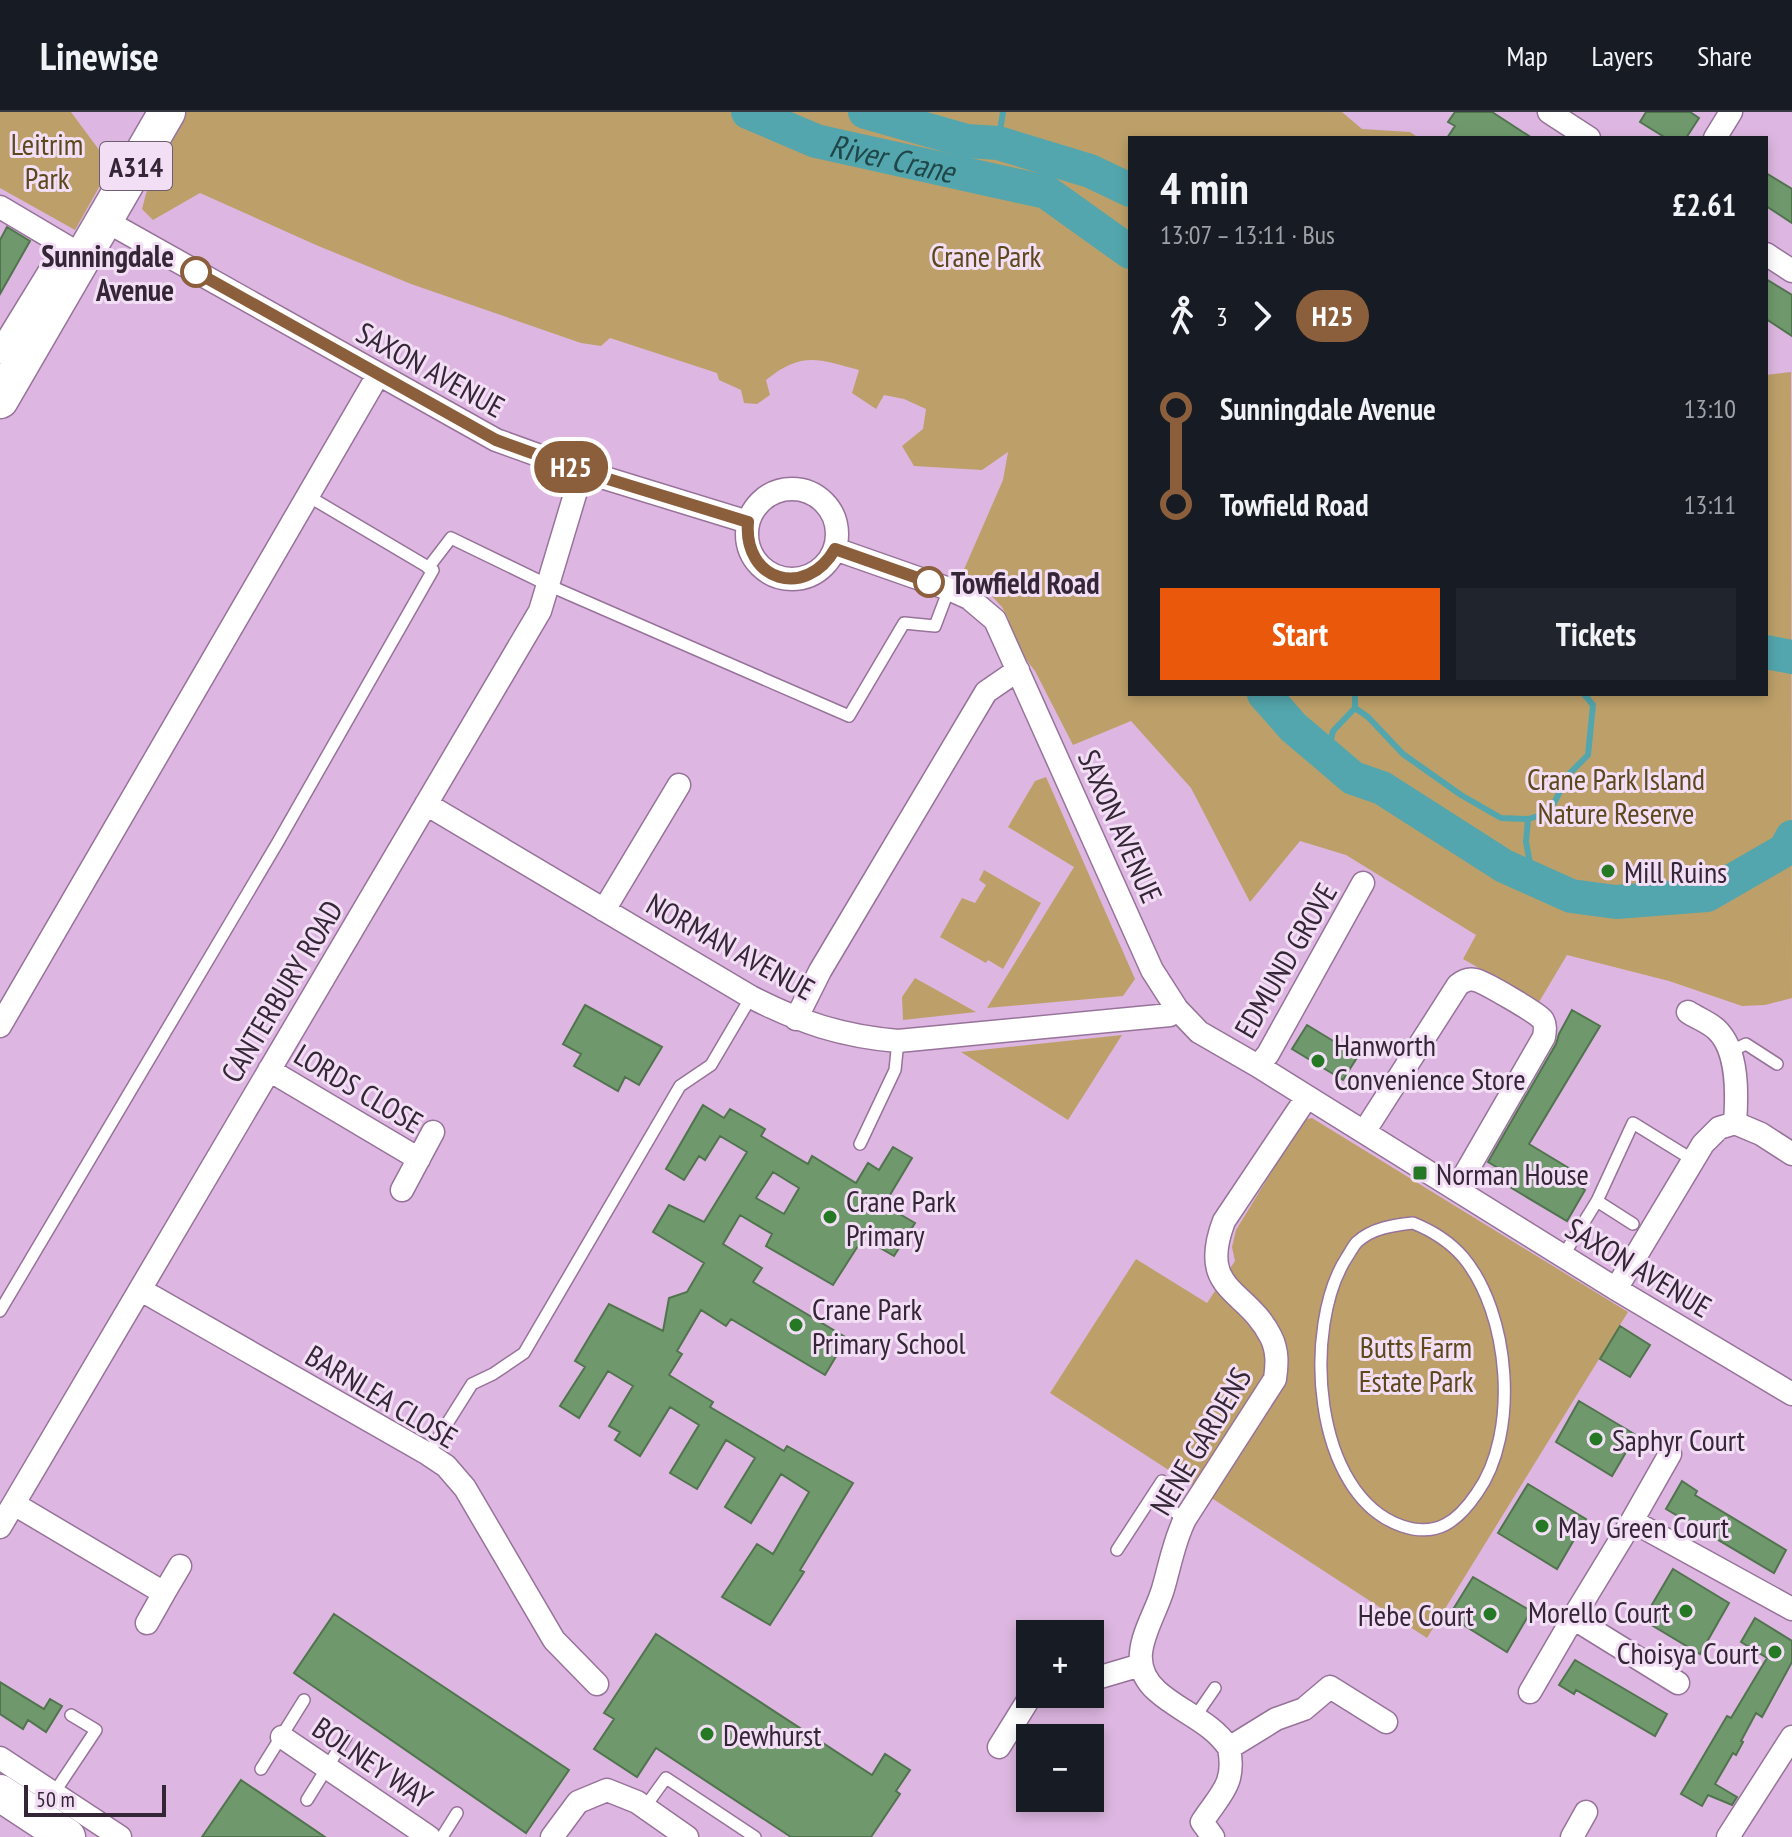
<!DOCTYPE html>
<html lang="en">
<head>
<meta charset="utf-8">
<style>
  :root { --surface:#171b24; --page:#20242c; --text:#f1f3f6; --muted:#9ea1a6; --line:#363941; --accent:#ea580c }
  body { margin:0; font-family:"PT Sans Narrow",sans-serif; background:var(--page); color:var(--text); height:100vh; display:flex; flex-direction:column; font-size:30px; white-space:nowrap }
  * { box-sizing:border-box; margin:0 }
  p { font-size:26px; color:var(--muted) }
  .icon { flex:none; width:44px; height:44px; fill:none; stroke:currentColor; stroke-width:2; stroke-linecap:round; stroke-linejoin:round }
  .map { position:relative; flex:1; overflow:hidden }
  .details { position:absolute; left:1128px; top:24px; width:640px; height:560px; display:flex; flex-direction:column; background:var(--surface); border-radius:0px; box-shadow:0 4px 12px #0003 }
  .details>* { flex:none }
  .badge { padding:0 16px; border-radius:26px; font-size:28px; line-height:52px }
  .buttons { position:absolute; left:1016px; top:1508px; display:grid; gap:16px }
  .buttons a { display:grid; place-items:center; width:88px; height:88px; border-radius:0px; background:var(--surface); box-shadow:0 4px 12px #0003; font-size:40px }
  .scale { position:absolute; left:24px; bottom:20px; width:142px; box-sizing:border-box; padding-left:8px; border:4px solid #352637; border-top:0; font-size:22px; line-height:28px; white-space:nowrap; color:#352637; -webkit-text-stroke:6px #f3dff5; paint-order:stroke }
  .map>.badge { position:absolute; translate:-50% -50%; box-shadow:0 0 0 4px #fff }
  .legs { display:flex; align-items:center; gap:12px; height:88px; padding:0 32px; font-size:26px }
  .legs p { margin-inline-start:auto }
  .overview { display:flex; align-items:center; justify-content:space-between; height:136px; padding:0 32px }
  h1 { font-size:44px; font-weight:700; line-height:60px }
  .button { display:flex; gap:16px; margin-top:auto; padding:16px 32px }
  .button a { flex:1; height:92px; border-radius:0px; background:var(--accent); color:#fff; font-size:32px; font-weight:700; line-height:92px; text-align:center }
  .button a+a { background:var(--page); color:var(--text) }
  ul { padding:0 32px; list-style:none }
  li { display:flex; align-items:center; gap:28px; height:96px; font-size:30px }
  li i { display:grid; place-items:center; width:12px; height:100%; margin:0 10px; background:currentColor }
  li i::after { content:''; width:20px; height:20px; margin:-10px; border:6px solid; border-radius:50%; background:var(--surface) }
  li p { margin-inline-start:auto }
  li:first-child i { background:linear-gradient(#0000 50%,currentColor 0) }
  li:last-child i { background:linear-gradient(currentColor 50%,#0000 0) }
  header { display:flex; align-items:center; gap:48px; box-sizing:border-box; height:112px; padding:0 40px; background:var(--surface); border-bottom:2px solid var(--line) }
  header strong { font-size:38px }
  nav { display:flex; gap:44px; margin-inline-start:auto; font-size:28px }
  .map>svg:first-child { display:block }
  .green { fill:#bda069 }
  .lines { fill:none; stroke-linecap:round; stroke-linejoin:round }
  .stream { stroke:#53a6ad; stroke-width:6 }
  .river { stroke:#53a6ad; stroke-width:34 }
  .building { fill:#6f996c; stroke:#51744f; stroke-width:2; fill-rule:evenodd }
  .lane-casing { stroke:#97739a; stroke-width:14 }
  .street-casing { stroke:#97739a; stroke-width:25 }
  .primary-casing { stroke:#97739a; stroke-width:39 }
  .lane { stroke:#fff; stroke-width:11 }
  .street { stroke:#fff; stroke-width:22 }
  .primary { stroke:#fff; stroke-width:36 }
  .line-1-casing { stroke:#fff; stroke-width:18 }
  .line-1 { stroke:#8b5e3c; stroke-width:12 }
  .stop-1-dot { fill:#fff; stroke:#8b5e3c; stroke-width:4 }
  .poi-dot { fill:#257925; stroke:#f3dff5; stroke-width:3 }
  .labels { text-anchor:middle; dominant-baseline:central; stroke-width:6; stroke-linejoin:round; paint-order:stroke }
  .shield { fill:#f3dff5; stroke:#6e5e70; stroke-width:2 }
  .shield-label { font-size:28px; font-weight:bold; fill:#352637 }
  .park-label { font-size:30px; fill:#5d481c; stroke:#f3dff5 }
  .stop-label { font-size:30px; font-weight:bold; fill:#352637; stroke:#f3dff5; text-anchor:end }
  .street-label { font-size:30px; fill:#352637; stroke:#f3dff5 }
  .poi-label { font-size:30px; fill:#352637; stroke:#f3dff5; text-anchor:start }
  .water-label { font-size:32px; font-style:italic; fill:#1f4649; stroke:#f3dff5 }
</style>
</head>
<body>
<header>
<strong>Linewise</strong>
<nav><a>Map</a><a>Layers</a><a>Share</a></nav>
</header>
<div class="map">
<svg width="1792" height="1725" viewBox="0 0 1792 1725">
  <rect width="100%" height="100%" fill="#ddb7e1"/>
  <!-- green -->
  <path class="green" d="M 0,0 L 71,0 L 111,54 L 75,118 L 0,76 Z
    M 184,0 L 1342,0 L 1362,17 L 1410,20 L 1419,26 L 1130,26 L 1130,582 L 1766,582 L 1766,263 L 1791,260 L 1792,886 L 1765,893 L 1742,894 L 1669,869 L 1567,843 L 1539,890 L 1463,847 L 1476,823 L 1346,743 L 1300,729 L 1250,790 L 1191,676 L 1131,609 L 1073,633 L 1035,559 L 1012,529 L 1008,506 L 1002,495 L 986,478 L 962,462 L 1003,368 L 1008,340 L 982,358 L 914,354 L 902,334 L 923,317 L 926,297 L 904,287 L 884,283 L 876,297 L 852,281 L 859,258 C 818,247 802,239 766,268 L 770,283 L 757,292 L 744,291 L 741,278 L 719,268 L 717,261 L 610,226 L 601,234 L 581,231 L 411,172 L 316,133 L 200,81 L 153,108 L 142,97 L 151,63 Z
    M 1046,665 L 1135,867 L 1123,884 L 987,896 L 1074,755 L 1008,715 L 1035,669 Z
    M 984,758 L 1041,791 L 1003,857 L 988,848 L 986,851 L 940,825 L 962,786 L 975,791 L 986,773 L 979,768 Z
    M 915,866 L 976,900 L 903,908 L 902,885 Z
    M 1122,923 L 1068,1008 L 961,940 Z
    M 1312,1006 L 1628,1200 L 1427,1526 L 1050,1281 L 1136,1147 L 1207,1191 L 1235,1149 L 1232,1135 L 1236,1118 L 1303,1008 Z"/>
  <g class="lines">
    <!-- stream -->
    <path class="stream" d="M 998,31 L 1003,0
      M 1355,596 L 1368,605 L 1403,642 L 1461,683 L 1501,706 L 1528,707
      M 1327,645 L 1333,619 L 1355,596 L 1355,582
      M 1533,767 L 1526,730 L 1528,707 L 1538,704 L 1554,691 L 1569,662 L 1588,643 L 1593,593 L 1584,582"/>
    <!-- river -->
    <g class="river">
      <path id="s1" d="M 748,0 L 816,29 L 1046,80 L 1130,140"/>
      <path d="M 865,0 L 967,29 L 998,31 L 1090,59 L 1130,78"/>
      <path d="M 1766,540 L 1792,545"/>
      <path d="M 1264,582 L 1293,615 L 1353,666 L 1382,676 L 1504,754 L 1571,784 L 1616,790 L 1707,783 L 1785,738 L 1792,725"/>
    </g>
  </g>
  <!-- building -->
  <path class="building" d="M 1455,0 L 1492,0 L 1532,26 L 1447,26 L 1455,14 L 1448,10 Z
    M 1646,0 L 1690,0 L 1699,6 L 1686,26 L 1666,26 L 1640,10 Z
    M 1766,61 L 1792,77 L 1792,111 L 1766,94 Z
    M 7,115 L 30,129 L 0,182 L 0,128 Z
    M 1766,167 L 1792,183 L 1792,224 L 1766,207 Z
    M 585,893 L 662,935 L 639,973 L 625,965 L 618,979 L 574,954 L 581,942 L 563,932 Z
    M 1572,898 L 1600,914 L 1529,1032 L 1587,1067 L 1582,1076 L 1585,1078 L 1567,1109 L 1503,1071 L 1508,1062 L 1488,1050 L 1556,932 L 1559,922 Z
    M 1307,913 L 1358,944 L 1343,968 L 1292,937 Z
    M 703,993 L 724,1006 L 730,997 L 765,1017 L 761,1024 L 808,1052 L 812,1044 L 856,1071 L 868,1051 L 879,1058 L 893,1035 L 912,1046 L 884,1093 L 915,1111 L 894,1144 L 863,1126 L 833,1173 L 766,1134 L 772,1122 L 740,1103 L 723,1132 L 762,1156 L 753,1170 L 847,1226 L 825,1263 L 731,1207 L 726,1214 L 701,1198 L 677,1239 L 682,1242 L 669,1263 L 713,1290 L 710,1295 L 784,1339 L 787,1334 L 853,1371 L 800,1458 L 804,1460 L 770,1513 L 722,1485 L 757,1432 L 773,1442 L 809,1380 L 781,1362 L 751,1411 L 725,1395 L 755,1346 L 726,1328 L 697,1377 L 670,1361 L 699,1313 L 670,1295 L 640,1344 L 615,1328 L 620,1320 L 609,1314 L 633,1274 L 608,1259 L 579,1306 L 560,1294 L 585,1255 L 575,1249 L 609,1192 L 663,1219 L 669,1186 L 687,1180 L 704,1151 L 653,1120 L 669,1093 L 704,1110 L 747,1040 L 720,1024 L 705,1048 L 699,1044 L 684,1068 L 666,1057 ZM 773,1060 L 799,1076 L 784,1102 L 756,1086 Z
    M 1620,1214 L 1650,1233 L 1630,1265 L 1600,1247 Z
    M 1579,1289 L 1636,1323 L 1612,1364 L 1556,1330 Z
    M 1682,1369 L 1697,1379 L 1695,1383 L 1786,1438 L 1774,1461 L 1666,1397 Z
    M 1528,1372 L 1586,1407 L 1557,1457 L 1498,1421 Z
    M 1673,1457 L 1729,1491 L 1700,1542 L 1643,1508 Z
    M 1473,1465 L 1531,1499 L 1507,1540 L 1449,1504 Z
    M 334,1502 L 569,1658 L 526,1721 L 294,1561 Z
    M 1755,1506 L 1792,1529 L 1792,1550 L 1762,1605 L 1756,1601 L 1741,1629 L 1743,1630 L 1736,1643 L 1733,1641 L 1715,1672 L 1737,1685 L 1732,1693 L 1708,1683 L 1702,1694 L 1681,1682 L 1727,1604 L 1731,1606 L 1767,1546 L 1741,1530 Z
    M 656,1522 L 872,1663 L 885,1642 L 910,1658 L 896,1679 L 900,1682 L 871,1725 L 791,1725 L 656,1636 L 637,1665 L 594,1637 L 614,1607 L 604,1601 Z
    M 1575,1548 L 1667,1602 L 1655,1624 L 1576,1578 L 1574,1582 L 1559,1573 Z
    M 0,1570 L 44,1597 L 50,1587 L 62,1594 L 46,1620 L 28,1608 L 23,1617 L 0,1602 Z
    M 241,1668 L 325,1725 L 202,1725 Z"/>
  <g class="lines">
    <defs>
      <path id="lane" d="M 428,456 L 451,426 L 548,473 L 849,604 L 904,511 L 935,514 L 949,477
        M 1729,940 L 1746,932 L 1777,952
        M 860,1032 L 895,958 L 898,929
        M 1597,1089 L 1633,1112
        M 1413,1111 C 1433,1119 1449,1129 1463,1145 C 1510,1201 1520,1321 1477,1381 C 1458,1409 1437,1426 1402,1414 C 1312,1383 1302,1214 1347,1145 C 1350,1141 1353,1134 1357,1130 C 1372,1116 1394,1113 1413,1111 Z
        M 1563,1144 L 1597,1089 L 1633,1011 L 1693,1048
        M 0,1199 L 278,730 L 433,458 L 308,384
        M 428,1342 L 472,1272 L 493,1262 L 524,1241 L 680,974 L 711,953 L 751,885
        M 1152,1385 L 1185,1407
        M 1117,1438 L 1162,1369
        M 1195,1605 L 1215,1576
        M 261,1657 L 304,1588
        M 54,1681 L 96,1618 L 71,1603
        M 307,1688 L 346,1625
        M 645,1695 L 666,1666 L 755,1725
        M 442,1725 L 457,1701"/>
      <path id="street" d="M 1549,0 L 1589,26
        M 1715,26 L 1731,0
        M 0,95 L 76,140
        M 106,109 L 496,328 L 582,359 L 748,410
        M 1766,142 L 1792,159
        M 0,240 L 65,134
        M747 422a45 45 0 1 1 90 0a45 45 0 1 1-90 0Z
        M 835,437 L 949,477 L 969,486 L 995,508 L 1152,858 L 1177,897 L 1199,920 L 1258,954 L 1616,1177 L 1792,1282
        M 426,692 L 751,885 C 802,911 841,924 898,929 L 1170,903 L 1177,897
        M 604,798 L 679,673
        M 1688,900 C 1697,906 1708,910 1716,917 C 1739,938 1737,984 1735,1011
        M 796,907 L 820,859 L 986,580 L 1018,558
        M 0,914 L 378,263
        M 1258,954 L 1268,942 L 1363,771
        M 269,958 L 419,1047
        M 1364,1020 L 1458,873 C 1463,869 1468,866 1475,868 C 1483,869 1537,901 1542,907 C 1546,912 1545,919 1544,925 L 1457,1076
        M 402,1078 L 433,1020
        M 1616,1177 L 1703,1032 L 1719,1016 L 1735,1011 L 1761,1022 L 1792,1042
        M 141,1178 L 428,1342 L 446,1354 L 465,1376 L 554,1528 L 597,1572
        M 14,1392 L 164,1481 L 180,1454
        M 1632,1409 L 1670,1342
        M 0,1415 L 540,499 L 582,359
        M 147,1511 L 164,1481
        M 1090,1568 L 1141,1553
        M 1678,1571 L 1573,1506 L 1632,1409 L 1792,1497
        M 1530,1580 L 1573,1506
        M 282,1625 L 429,1725
        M 999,1635 L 1032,1582
        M 1229,1636 C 1211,1609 1180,1600 1157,1579 C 1122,1548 1153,1511 1163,1477 C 1170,1453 1174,1429 1185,1407 L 1275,1267 C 1277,1253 1278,1239 1271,1225 C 1247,1176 1197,1180 1224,1109 L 1307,985
        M 0,1646 L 120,1725
        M 552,1725 L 578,1690 L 607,1678 L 637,1690 L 687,1725
        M 1213,1725 L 1202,1710 C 1221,1681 1236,1672 1229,1636 L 1276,1607 L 1304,1597 L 1330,1575 L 1386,1610
        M 1572,1725 L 1586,1700
        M 1728,1725 L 1792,1625"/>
      <path id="primary" d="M 0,288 L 167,0
        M 0,1681 L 67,1725"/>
    </defs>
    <!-- lane casing -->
    <use href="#lane" class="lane-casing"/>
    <!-- street casing -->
    <use href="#street" class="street-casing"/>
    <!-- primary casing -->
    <use href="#primary" class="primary-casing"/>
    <!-- lane -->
    <use href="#lane" class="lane"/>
    <!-- street -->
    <use href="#street" class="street"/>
    <!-- primary -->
    <use href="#primary" class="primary"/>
  </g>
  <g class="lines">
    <defs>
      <path id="line-1" d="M 196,160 L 496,328 L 582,359 L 748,410 C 743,469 806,488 835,437 L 929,470"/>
    </defs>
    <!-- line-1 casing -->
    <use href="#line-1" class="line-1-casing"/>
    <!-- line-1 -->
    <use href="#line-1" class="line-1"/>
  </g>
  <!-- markers -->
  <g class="stop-1-dot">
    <circle cx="196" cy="160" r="14"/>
    <circle cx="929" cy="470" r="14"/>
  </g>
  <g class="poi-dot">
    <circle cx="1608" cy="759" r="8"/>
    <circle cx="1318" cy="949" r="8"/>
    <rect x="1412" y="1053" width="16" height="16" rx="4"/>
    <circle cx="830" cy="1105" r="8"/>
    <circle cx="796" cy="1213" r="8"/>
    <circle cx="1596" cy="1327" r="8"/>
    <circle cx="1542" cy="1414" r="8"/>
    <circle cx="1686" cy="1499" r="8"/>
    <circle cx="1490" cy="1502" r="8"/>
    <circle cx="1775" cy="1540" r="8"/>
    <circle cx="707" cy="1622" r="8"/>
  </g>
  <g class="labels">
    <!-- shield labels -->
    <rect class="shield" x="100" y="30" width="72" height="48" rx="6"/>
    <g class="shield-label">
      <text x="136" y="54">A314</text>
    </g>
    <!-- park labels -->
    <g class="park-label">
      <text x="47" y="31">Leitrim<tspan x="47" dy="34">Park</tspan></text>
      <text x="986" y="143">Crane Park</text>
      <text x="1616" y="666">Crane Park Island<tspan x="1616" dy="34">Nature Reserve</tspan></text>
      <text x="1416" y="1234">Butts Farm<tspan x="1416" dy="34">Estate Park</tspan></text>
    </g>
    <!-- stop labels -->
    <g class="stop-label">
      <text x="174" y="143">Sunningdale<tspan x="174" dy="34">Avenue</tspan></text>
      <text x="951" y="470" text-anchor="start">Towfield Road</text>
    </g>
    <!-- street labels -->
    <g class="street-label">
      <text transform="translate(431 257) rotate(29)">SAXON AVENUE</text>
      <text transform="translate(1121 714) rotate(66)">SAXON AVENUE</text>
      <text transform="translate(731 834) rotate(29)">NORMAN AVENUE</text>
      <text transform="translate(1285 848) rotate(-60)">EDMUND GROVE</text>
      <text transform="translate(281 879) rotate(-59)">CANTERBURY ROAD</text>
      <text transform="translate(359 976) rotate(31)">LORDS CLOSE</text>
      <text transform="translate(1639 1155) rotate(31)">SAXON AVENUE</text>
      <text transform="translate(382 1284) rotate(31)">BARNLEA CLOSE</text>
      <text transform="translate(1200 1329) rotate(-59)">NENE GARDENS</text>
      <text transform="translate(373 1650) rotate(34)">BOLNEY WAY</text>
    </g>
    <!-- poi labels -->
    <g class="poi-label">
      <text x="1624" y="759">Mill Ruins</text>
      <text x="1334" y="932">Hanworth<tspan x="1334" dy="34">Convenience Store</tspan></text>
      <text x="1436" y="1061">Norman House</text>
      <text x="846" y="1088">Crane Park<tspan x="846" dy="34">Primary</tspan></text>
      <text x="812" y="1196">Crane Park<tspan x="812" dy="34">Primary School</tspan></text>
      <text x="1612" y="1327">Saphyr Court</text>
      <text x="1558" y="1414">May Green Court</text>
      <text x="1670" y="1499" text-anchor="end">Morello Court</text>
      <text x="1474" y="1502" text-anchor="end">Hebe Court</text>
      <text x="1759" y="1540" text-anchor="end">Choisya Court</text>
      <text x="723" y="1622">Dewhurst</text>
    </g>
    <!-- water labels -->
    <g class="water-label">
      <text stroke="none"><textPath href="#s1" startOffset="152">River Crane</textPath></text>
    </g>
  </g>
</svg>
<div class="buttons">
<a>+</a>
<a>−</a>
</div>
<div class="scale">50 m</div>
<b class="badge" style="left:571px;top:355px;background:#8b5e3c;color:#fff">H25</b>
<section class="details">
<div class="overview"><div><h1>4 min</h1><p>13:07 – 13:11 · Bus</p></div><b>£2.61</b></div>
<div class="legs"><svg class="icon" aria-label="walk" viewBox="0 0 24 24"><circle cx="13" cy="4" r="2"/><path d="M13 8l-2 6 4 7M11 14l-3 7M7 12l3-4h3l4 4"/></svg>3<svg class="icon" aria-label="forward" viewBox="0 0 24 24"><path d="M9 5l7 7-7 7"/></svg><b class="badge" style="background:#8b5e3c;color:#fff">H25</b></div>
<ul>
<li><i style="color:#8b5e3c"></i><b>Sunningdale Avenue</b><p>13:10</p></li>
<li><i style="color:#8b5e3c"></i><b>Towfield Road</b><p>13:11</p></li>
</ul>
<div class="button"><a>Start</a><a>Tickets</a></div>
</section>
</div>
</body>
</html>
